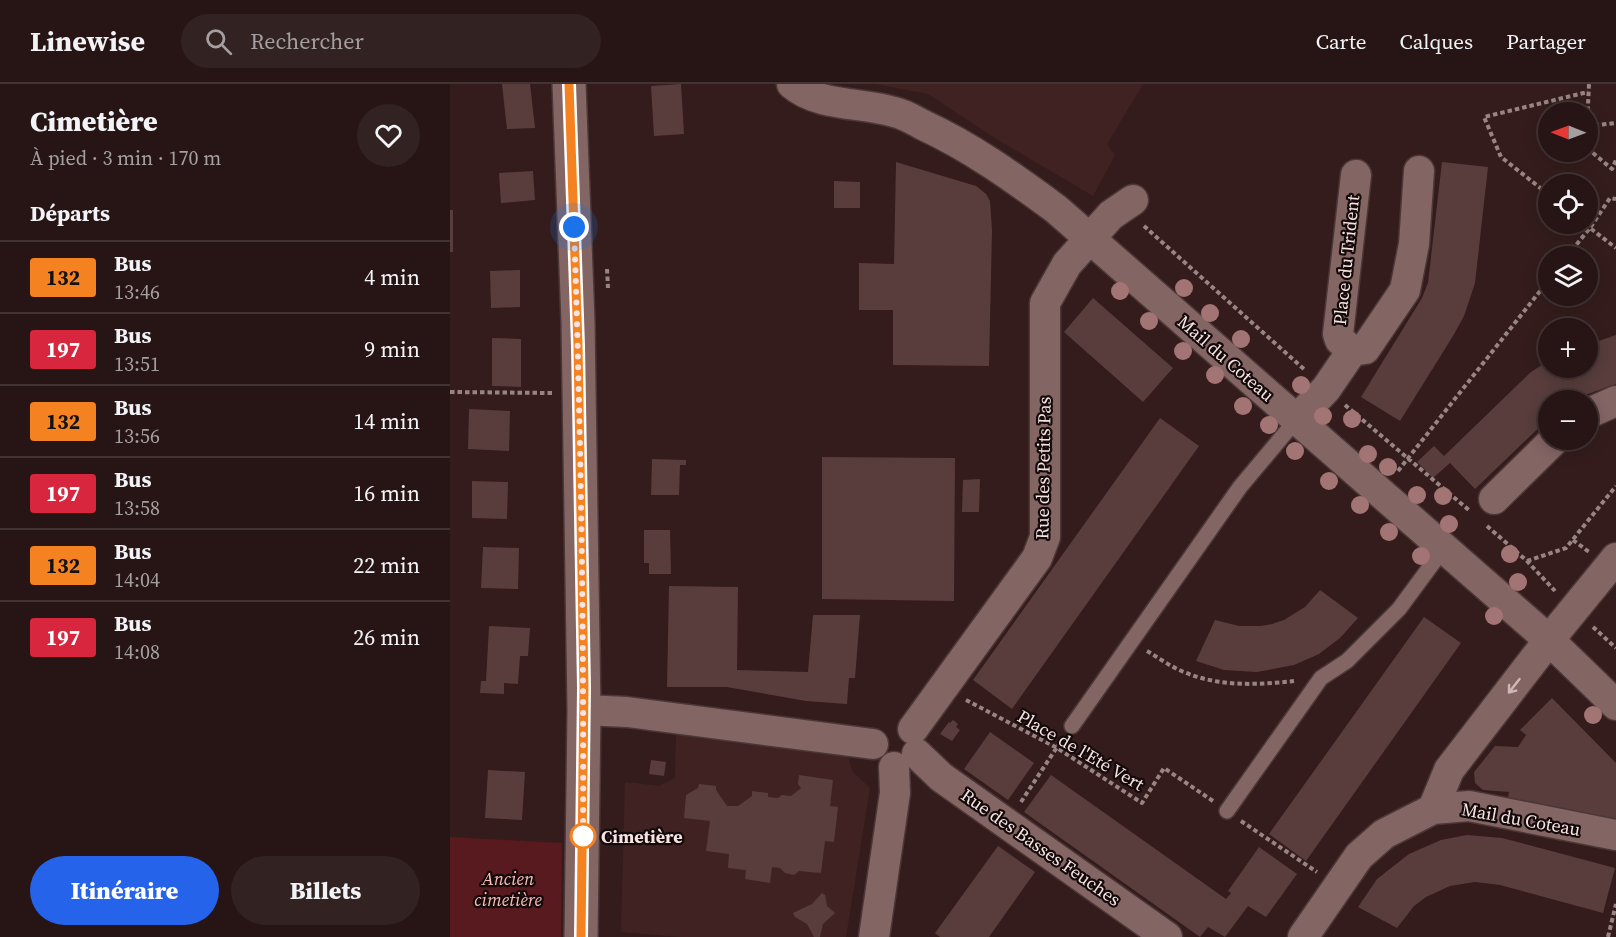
<!DOCTYPE html>
<html lang="fr">
<head>
<meta charset="utf-8">
<style>
  :root { --surface:#271515; --page:#322; --text:#f1f3f6; --muted:#a49fa0; --line:#433434; --accent:#2563eb }
  body { margin:0; font-family:"Source Serif 4",serif; background:var(--page); color:var(--text); height:100vh; display:flex; flex-direction:column; font-size:22px; white-space:nowrap }
  * { box-sizing:border-box; margin:0 }
  p { font-size:20px; color:var(--muted) }
  .icon { flex:none; width:33px; height:33px; fill:none; stroke:currentColor; stroke-width:2; stroke-linecap:round; stroke-linejoin:round }
  .map { position:relative; flex:1; overflow:hidden }
  .details { display:flex; flex-direction:column; background:var(--surface); width:450px }
  .details>* { flex:none }
  .badge { padding:0 12px; border-radius:4px; font-size:21px; line-height:39px }
  .needle { width:39px; rotate:271deg }
  .fabs { position:absolute; left:1088px; top:18px; display:grid; gap:12px }
  .fabs a { display:grid; place-items:center; width:60px; height:60px; border-radius:50%; background:var(--surface); box-shadow:0 3px 15px #0003,0 0 0 2px var(--line); font-size:30px }
  .you { position:absolute; width:30px; height:30px; margin:-15px; border:4px solid #fff; border-radius:50%; background:#1a73e8; box-shadow:0 0 0 9px #1a73e833 }
  .map>.badge { position:absolute; translate:-50% -50%; box-shadow:0 0 0 3px #fff }
  h2 { padding:0 30px; font-size:22px; line-height:54px }
  .round { display:grid; place-items:center; flex:none; width:63px; height:63px; border-radius:32px; background:var(--page) }
  .summary { display:flex; align-items:center; justify-content:space-between; height:102px; padding:0 30px }
  h1 { font-size:28px; font-weight:800; line-height:45px }
  .action { display:flex; gap:12px; margin-top:auto; padding:12px 30px }
  .action a { flex:1; height:69px; border-radius:36px; background:var(--accent); color:#fff; font-size:24px; font-weight:800; line-height:69px; text-align:center }
  .action a+a { background:var(--page); color:var(--text) }
  ul { padding:0; list-style:none }
  li { display:flex; align-items:center; gap:18px; height:72px; padding:0 30px; border-top:2px solid var(--line) }
  li div { flex:1 }
  li b { display:block; font-size:22px }
  li em { font-style:normal }
  li .badge { min-width:66px; font-weight:700; text-align:center }
  header { display:flex; align-items:center; gap:36px; box-sizing:border-box; height:84px; padding:0 30px; background:var(--surface); border-bottom:2px solid var(--line) }
  header strong { font-size:28px }
  nav { display:flex; gap:33px; margin-inline-start:auto; font-size:21px }
  .search { width:420px; height:54px; background:var(--page); display:flex; align-items:center; gap:15px; box-sizing:border-box; padding:0 21px; border-radius:33px; color:var(--muted); font-size:22px }
  main { display:flex; flex:1; min-height:0 }
  .map>svg:first-child { display:block }
  .built { fill:#412222 }
  .green { fill:#581a1e }
  .building { fill:#583d3c }
  .lines { fill:none; stroke-linecap:round; stroke-linejoin:round }
  .service-casing { stroke:#4b3737; stroke-width:18 }
  .minor-casing { stroke:#4b3737; stroke-width:33 }
  .tertiary-casing { stroke:#4b3737; stroke-width:36 }
  .path { stroke:#988483; stroke-width:4; stroke-dasharray:4.5 3; stroke-linecap:butt }
  .service { stroke:#836564; stroke-width:15 }
  .minor { stroke:#836564; stroke-width:30 }
  .tertiary { stroke:#836564; stroke-width:33 }
  .tree { fill:#a27473 }
  .oneway { stroke:#cdb8b7 }
  .line-casing { stroke:#fff; stroke-width:14 }
  .line { stroke:#f58220; stroke-width:9 }
  .walk { stroke:#f5e4e3; stroke-width:6; stroke-dasharray:0 10.8 }
  .stop-dot { fill:#fff; stroke:#f58220; stroke-width:3 }
  .labels { text-anchor:middle; dominant-baseline:central; stroke-width:4.5; stroke-linejoin:round; paint-order:stroke }
  .street-label { font-size:18px; fill:#f5e4e3; stroke:#150a0a }
  .stop-label { font-size:18px; font-weight:bold; fill:#f5e4e3; stroke:#150a0a; text-anchor:start }
  .park-label { font-size:18px; font-style:italic; fill:#fcbcba; stroke:#150a0a }
</style>
</head>
<body>
<header>
<strong>Linewise</strong>
<div class="search"><svg class="icon" aria-label="search" viewBox="0 0 24 24"><circle cx="10" cy="10" r="6"/><path d="M15 15l6 6"/></svg>Rechercher</div>
<nav><a>Carte</a><a>Calques</a><a>Partager</a></nav>
</header>
<main>
<section class="details">
<div class="summary"><div><h1>Cimetière</h1><p>À pied · 3 min · 170 m</p></div><a class="round"><svg class="icon" aria-label="heart" viewBox="0 0 24 24"><path d="M12 20l-8-8c-3-5 5-10 8-4 3-6 11-1 8 4z"/></svg></a></div>
<h2>Départs</h2>
<ul>
<li><span class="badge" style="background:#f58220;color:#111">132</span><div><b>Bus</b><p>13:46</p></div><em>4 min</em></li>
<li><span class="badge" style="background:#d7263d;color:#fff">197</span><div><b>Bus</b><p>13:51</p></div><em>9 min</em></li>
<li><span class="badge" style="background:#f58220;color:#111">132</span><div><b>Bus</b><p>13:56</p></div><em>14 min</em></li>
<li><span class="badge" style="background:#d7263d;color:#fff">197</span><div><b>Bus</b><p>13:58</p></div><em>16 min</em></li>
<li><span class="badge" style="background:#f58220;color:#111">132</span><div><b>Bus</b><p>14:04</p></div><em>22 min</em></li>
<li><span class="badge" style="background:#d7263d;color:#fff">197</span><div><b>Bus</b><p>14:08</p></div><em>26 min</em></li>
</ul>
<div class="action"><a>Itinéraire</a><a>Billets</a></div>
</section>
<div class="map">
<svg width="1166" height="853" viewBox="0 0 1166 853">
  <rect width="100%" height="100%" fill="#341c1c"/>
  <!-- built -->
  <path class="built" d="M 426,0 L 693,0 L 657,60 L 665,71 L 643,112 L 543,53 L 478,10 Z
    M 226,648 L 398,671 L 402,687 L 420,704 L 396,853 L 231,853 L 171,848 L 175,698 L 209,702 L 225,694 Z"/>
  <!-- green -->
  <path class="green" d="M 0,753 L 112,759 L 111,853 L 0,853 Z"/>
  <!-- building -->
  <path class="building" d="M 52,0 L 80,0 L 85,44 L 57,45 Z
    M 231,0 L 234,50 L 204,52 L 201,2 Z
    M 446,78 L 526,102 L 536,110 L 540,117 L 542,146 L 539,282 L 443,281 L 443,226 L 409,226 L 409,179 L 444,180 Z
    M 992,78 L 1038,83 L 1025,199 L 1014,232 L 1003,252 L 950,337 L 911,313 L 972,214 L 978,199 Z
    M 83,87 L 85,116 L 51,119 L 49,89 Z
    M 384,97 L 410,98 L 410,124 L 384,124 Z
    M 0,126 L 3,126 L 3,168 L 0,168 Z
    M 70,186 L 70,223 L 41,224 L 40,187 Z
    M 643,214 L 723,284 L 693,318 L 614,248 Z
    M 1166,251 L 1166,300 L 1121,316 L 1098,316 L 1098,335 L 1025,405 L 1000,379 L 983,394 L 967,378 L 984,362 L 994,372 L 1081,288 L 1098,277 L 1098,284 L 1137,284 L 1137,261 Z
    M 42,254 L 71,255 L 71,303 L 42,302 Z
    M 19,325 L 60,327 L 59,367 L 18,365 Z
    M 710,334 L 749,362 L 562,625 L 523,596 Z
    M 372,373 L 505,374 L 504,517 L 372,515 Z
    M 202,375 L 236,376 L 236,381 L 230,381 L 229,411 L 201,411 Z
    M 530,395 L 529,428 L 512,428 L 513,396 Z
    M 22,397 L 58,398 L 57,435 L 22,434 Z
    M 194,446 L 220,446 L 221,490 L 199,490 L 199,479 L 194,479 Z
    M 33,463 L 69,464 L 68,505 L 31,504 Z
    M 219,502 L 288,503 L 287,586 L 358,588 L 363,531 L 410,531 L 405,594 L 399,594 L 397,620 L 356,617 L 277,603 L 217,603 Z
    M 870,506 L 908,534 L 890,554 L 869,570 L 844,581 L 807,588 L 774,586 L 746,577 L 765,536 L 789,542 L 811,542 L 822,540 L 834,536 L 855,523 Z
    M 974,533 L 1011,559 L 856,777 L 819,750 Z
    M 39,542 L 80,544 L 78,572 L 70,572 L 68,600 L 54,599 L 54,610 L 30,609 L 31,597 L 36,597 Z
    M 1102,614 L 1166,679 L 1166,742 L 1058,713 L 1059,708 L 1033,706 L 1025,699 L 1024,688 L 1045,662 L 1068,663 L 1076,651 L 1070,646 Z
    M 503,636 L 508,640 L 506,643 L 510,646 L 502,657 L 490,650 L 499,638 L 500,639 Z
    M 540,648 L 584,679 L 558,716 L 514,685 Z
    M 201,676 L 216,678 L 214,692 L 199,690 Z
    M 38,686 L 75,688 L 72,736 L 35,734 Z
    M 349,691 L 383,696 L 380,722 L 388,723 L 384,758 L 375,757 L 371,789 L 349,787 L 344,791 L 335,789 L 330,784 L 322,783 L 320,799 L 295,795 L 296,786 L 278,784 L 279,770 L 256,767 L 260,737 L 234,734 L 236,711 L 248,704 L 249,700 L 266,702 L 266,706 L 277,722 L 288,722 L 302,712 L 302,707 L 318,709 L 318,713 L 328,714 L 332,711 L 341,712 L 351,704 L 348,700 Z
    M 601,691 L 776,815 L 781,809 L 778,807 L 809,763 L 847,790 L 816,833 L 798,822 L 775,853 L 758,843 L 750,853 L 574,728 Z
    M 1017,751 L 1052,754 L 1165,784 L 1153,829 L 1050,801 L 1025,798 L 1000,802 L 976,813 L 964,822 L 947,844 L 908,823 L 927,795 L 959,770 L 991,756 Z
    M 548,762 L 585,788 L 539,853 L 490,853 L 485,849 Z
    M 372,809 L 375,811 L 377,822 L 385,829 L 373,840 L 370,853 L 364,853 L 357,840 L 345,833 L 343,829 L 362,820 Z"/>
  <g class="lines">
    <defs>
      <path id="service" d="M 622,642 L 790,403 L 847,335
        M 777,727 L 871,594 L 897,577 L 949,525 L 994,464"/>
      <path id="minor" d="M 342,0 C 369,23 411,18 444,28 C 454,30 464,36 473,41 C 521,63 564,94 606,125 L 1099,556 L 1166,621
        M 906,91 L 888,250 L 890,256 L 902,267 L 915,265 L 955,206 L 964,160 L 969,87
        M 1137,330 L 1166,317
        M 847,335 L 876,305 L 902,267
        M 1044,415 L 1104,356
        M 134,626 L 177,628 L 423,660
        M 463,645 L 587,474 L 595,453 L 595,219 L 617,180 L 661,131 L 683,116
        M 467,670 L 491,693 L 717,853
        M 983,725 L 999,686 L 1099,556 L 1166,474
        M 424,853 L 445,709 L 444,683
        M 853,853 L 909,772 L 934,750 L 983,725 L 1019,722 L 1166,751"/>
      <path id="tertiary" d="M 119,0 L 128,238 L 134,626 L 131,853"/>
    </defs>
    <!-- service casing -->
    <use href="#service" class="service-casing"/>
    <!-- minor casing -->
    <use href="#minor" class="minor-casing"/>
    <!-- tertiary casing -->
    <use href="#tertiary" class="tertiary-casing"/>
    <!-- path -->
    <path class="path" d="M 1137,42 L 1139,0
      M 1137,42 L 1166,39
      M 1137,64 L 1162,85 L 1166,76
      M 1098,110 L 1051,73 L 1034,33 L 1138,8
      M 1135,140 L 1140,144 L 1160,114 L 1166,115
      M 694,142 L 856,287
      M 1117,172 L 1140,144 L 1166,164
      M 157,185 L 158,204
      M 0,308 L 102,309
      M 895,321 L 1020,427
      M 948,387 L 1098,197
      M 1037,442 L 1077,477 L 1105,507
      M 1123,456 L 1139,468
      M 1077,477 L 1116,464 L 1166,402
      M 1143,543 L 1166,564
      M 697,567 C 709,574 721,583 734,588 C 769,603 807,601 844,597
      M 516,616 L 607,664 L 692,719 L 714,684 L 763,717
      M 571,718 L 611,657
      M 791,737 L 867,788
      M 1158,853 L 1166,820"/>
    <!-- service -->
    <use href="#service" class="service"/>
    <!-- minor -->
    <use href="#minor" class="minor"/>
    <!-- tertiary -->
    <use href="#tertiary" class="tertiary"/>
  </g>
  <!-- trees -->
  <g class="tree">
    <circle cx="734" cy="204" r="9"/>
    <circle cx="670" cy="207" r="9"/>
    <circle cx="760" cy="229" r="9"/>
    <circle cx="699" cy="237" r="9"/>
    <circle cx="791" cy="255" r="9"/>
    <circle cx="733" cy="267" r="9"/>
    <circle cx="765" cy="291" r="9"/>
    <circle cx="851" cy="301" r="9"/>
    <circle cx="793" cy="322" r="9"/>
    <circle cx="873" cy="332" r="9"/>
    <circle cx="902" cy="335" r="9"/>
    <circle cx="819" cy="341" r="9"/>
    <circle cx="845" cy="367" r="9"/>
    <circle cx="918" cy="370" r="9"/>
    <circle cx="938" cy="383" r="9"/>
    <circle cx="879" cy="397" r="9"/>
    <circle cx="967" cy="411" r="9"/>
    <circle cx="993" cy="412" r="9"/>
    <circle cx="910" cy="421" r="9"/>
    <circle cx="999" cy="440" r="9"/>
    <circle cx="939" cy="448" r="9"/>
    <circle cx="1060" cy="470" r="9"/>
    <circle cx="971" cy="472" r="9"/>
    <circle cx="1068" cy="498" r="9"/>
    <circle cx="1044" cy="532" r="9"/>
    <circle cx="1143" cy="631" r="9"/>
  </g>
  <!-- one-way arrows -->
  <defs><path id="oneway-shaft" d="M-6 0H5M1.5-3L5.5 0L1.5 3" fill="none" stroke-width="1.6" stroke-linecap="round" stroke-linejoin="round" transform="scale(1.5)"/></defs>
  <use class="oneway" href="#oneway-shaft" transform="translate(1064 602) rotate(128)"/>
  <g class="lines">
    <defs>
      <path id="line" d="M 119,0 L 128,262 L 134,604 L 131,853"/>
    </defs>
    <!-- line casing -->
    <use href="#line" class="line-casing"/>
    <!-- line -->
    <use href="#line" class="line"/>
    <!-- walk -->
    <path class="walk" d="M 124,143 C 131,348 134,553 133,759 L 133,752"/>
  </g>
  <!-- markers -->
  <circle class="stop-dot" cx="133" cy="752" r="12"/>
  <g class="labels">
    <!-- street labels -->
    <g class="street-label">
      <text transform="translate(896 176) rotate(-84)">Place du Trident</text>
      <text transform="translate(776 274) rotate(41)">Mail du Coteau</text>
      <text transform="translate(593 384) rotate(-89)">Rue des Petits Pas</text>
      <text transform="translate(631 666) rotate(30)">Place de l'Eté Vert</text>
      <text transform="translate(1071 735) rotate(10)">Mail du Coteau</text>
      <text transform="translate(591 763) rotate(35)">Rue des Basses Feuches</text>
    </g>
    <!-- stop labels -->
    <g class="stop-label">
      <text x="151" y="752">Cimetière</text>
    </g>
    <!-- park labels -->
    <g class="park-label">
      <text x="58" y="794">Ancien<tspan x="58" dy="21">cimetière</tspan></text>
    </g>
  </g>
</svg>
<div class="fabs">
<a><svg class="needle" viewBox="-14 -14 28 28"><path d="M0-13l5 13h-10z" fill="#e53935"/><path d="M0 13l5-13h-10z" fill="#a49fa0"/></svg></a>
<a><svg class="icon" aria-label="locate" viewBox="0 0 24 24"><circle cx="12" cy="12" r="6"/><path d="M12 2v4M12 18v4M2 12h4M18 12h4"/></svg></a>
<a><svg class="icon" aria-label="layers" viewBox="0 0 24 24"><path d="M12 4l9 5-9 5-9-5zM3 14l9 5 9-5"/></svg></a>
<a>+</a>
<a>−</a>
</div>
<div class="you" style="left:124px;top:143px"></div>
</div>
</main>
</body>
</html>
